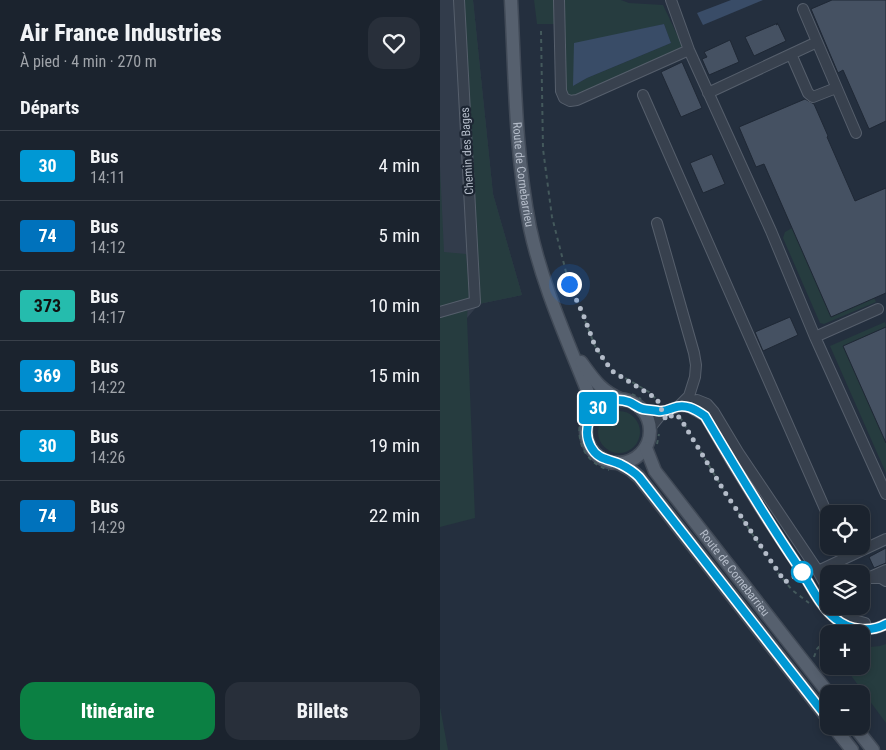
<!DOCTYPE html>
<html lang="fr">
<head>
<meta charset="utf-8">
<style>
  :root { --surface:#1b232e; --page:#282f3a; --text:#f1f3f6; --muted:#a0a4aa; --line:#39404a; --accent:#0b8043 }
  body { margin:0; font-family:"Roboto Condensed",sans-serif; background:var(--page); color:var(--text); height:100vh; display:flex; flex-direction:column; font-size:19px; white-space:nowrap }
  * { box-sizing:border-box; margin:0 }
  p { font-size:16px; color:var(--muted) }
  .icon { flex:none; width:28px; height:28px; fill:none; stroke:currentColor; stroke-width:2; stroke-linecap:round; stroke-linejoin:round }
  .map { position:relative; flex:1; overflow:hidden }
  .sheet { display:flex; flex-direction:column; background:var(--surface); width:440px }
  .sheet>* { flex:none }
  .badge { padding:0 10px; border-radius:4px; font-size:18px; line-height:32px }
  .fabs { position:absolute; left:380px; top:505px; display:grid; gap:10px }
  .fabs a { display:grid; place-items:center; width:50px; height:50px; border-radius:10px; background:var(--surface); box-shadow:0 2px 8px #0003,0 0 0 1px var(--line); font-size:25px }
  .you { position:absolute; width:25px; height:25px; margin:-12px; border:4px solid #fff; border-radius:50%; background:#1a73e8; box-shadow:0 0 0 8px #1a73e833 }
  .map>.badge { position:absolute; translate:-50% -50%; box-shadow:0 0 0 2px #fff }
  h2 { padding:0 20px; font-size:19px; line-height:45px }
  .round { display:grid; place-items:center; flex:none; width:52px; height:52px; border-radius:15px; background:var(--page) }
  .headline { display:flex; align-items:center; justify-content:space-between; height:85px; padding:0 20px }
  h1 { font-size:24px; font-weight:800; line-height:38px }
  .cta { display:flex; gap:10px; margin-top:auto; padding:10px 20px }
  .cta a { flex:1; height:58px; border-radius:15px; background:var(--accent); color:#fff; font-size:20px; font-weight:800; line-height:58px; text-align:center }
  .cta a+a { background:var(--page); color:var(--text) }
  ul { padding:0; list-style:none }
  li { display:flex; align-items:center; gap:15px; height:70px; padding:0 20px; border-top:1px solid var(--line) }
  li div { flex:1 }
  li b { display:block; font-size:19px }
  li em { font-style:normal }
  li .badge { min-width:55px; font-weight:700; text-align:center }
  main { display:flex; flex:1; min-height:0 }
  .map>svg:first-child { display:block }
  .airport { fill:#323c4b }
  .green { fill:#263c3f; fill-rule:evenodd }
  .water { fill:#394c67 }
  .building { fill:#455162; stroke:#1f2835 }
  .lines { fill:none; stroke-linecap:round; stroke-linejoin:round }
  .minor-casing { stroke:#565f6c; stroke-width:12 }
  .major-casing { stroke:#414a57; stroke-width:15 }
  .path { stroke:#44595c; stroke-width:2; stroke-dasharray:4 4; stroke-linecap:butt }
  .minor { stroke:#38414e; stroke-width:10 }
  .major { stroke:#56606e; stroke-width:12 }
  .line-casing { stroke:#fff; stroke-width:11 }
  .line { stroke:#0098d4; stroke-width:8 }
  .walk { stroke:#b4bcc9; stroke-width:5; stroke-dasharray:0 9 }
  .stop-dot { fill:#fff; stroke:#0098d4; stroke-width:2.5 }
  .labels { text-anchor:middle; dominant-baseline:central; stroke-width:4.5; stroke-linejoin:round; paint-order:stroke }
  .street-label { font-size:12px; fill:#b4bcc9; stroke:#1d2633 }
</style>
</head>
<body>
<main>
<section class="sheet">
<div class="headline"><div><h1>Air France Industries</h1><p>À pied · 4 min · 270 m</p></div><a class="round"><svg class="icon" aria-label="heart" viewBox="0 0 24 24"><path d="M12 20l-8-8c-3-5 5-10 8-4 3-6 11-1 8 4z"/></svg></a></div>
<h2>Départs</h2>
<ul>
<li><span class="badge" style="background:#0098d4;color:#fff">30</span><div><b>Bus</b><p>14:11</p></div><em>4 min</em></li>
<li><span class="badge" style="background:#0072bc;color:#fff">74</span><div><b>Bus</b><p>14:12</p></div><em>5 min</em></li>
<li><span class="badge" style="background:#25bcad;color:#111">373</span><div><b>Bus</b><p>14:17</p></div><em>10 min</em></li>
<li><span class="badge" style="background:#008dcf;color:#fff">369</span><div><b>Bus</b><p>14:22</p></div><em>15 min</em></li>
<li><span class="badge" style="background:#0098d4;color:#fff">30</span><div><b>Bus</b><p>14:26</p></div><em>19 min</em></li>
<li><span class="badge" style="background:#0072bc;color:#fff">74</span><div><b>Bus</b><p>14:29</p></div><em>22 min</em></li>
</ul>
<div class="cta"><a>Itinéraire</a><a>Billets</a></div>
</section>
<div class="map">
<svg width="446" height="750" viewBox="0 0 446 750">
  <rect width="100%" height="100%" fill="#242f3e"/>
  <!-- airport -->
  <path class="airport" d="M 0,0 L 33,0 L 53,194 L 82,295 L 39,304 L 27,318 L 0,325 Z"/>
  <!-- green -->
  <path class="green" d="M 24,0 L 33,0 L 53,194 L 82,295 L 39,304 Z
    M 94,0 L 114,0 L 114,24 L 97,24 Z
    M 123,0 L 181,0 L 189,3 L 223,5 L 244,49 L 134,96 L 128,96 L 125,92 ZM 224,24 L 231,43 L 147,78 L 133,86 L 191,32 Z
    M 0,167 L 4,252 L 26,254 L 29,290 L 27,318 L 35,518 L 0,527 Z
    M 352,228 L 434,298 L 436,302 L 384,324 L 380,323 L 343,238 L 345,232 Z
    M 445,322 L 446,327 L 403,346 L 446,443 L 446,473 L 390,346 Z
    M158 432a21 21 0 1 1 42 0a21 21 0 1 1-42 0Z
    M 446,644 L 446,723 L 404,666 L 421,666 L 421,648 L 440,646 Z
    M 0,707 L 8,750 L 0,750 Z"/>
  <!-- water -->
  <path class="water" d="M 291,0 L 323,0 L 263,25 L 257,13 Z
    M 224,24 L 231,43 L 147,78 L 133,86 L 134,43 Z"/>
  <!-- building -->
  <path class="building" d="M 392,0 L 446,0 L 446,121 L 429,129 L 403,70 L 398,73 L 371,9 Z
    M 338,23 L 336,25 L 338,24 L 346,41 L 314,56 L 305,37 Z
    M 290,40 L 299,62 L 269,75 L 262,59 L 267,57 L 264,52 Z
    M 242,62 L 262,108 L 241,117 L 221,72 Z
    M 365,99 L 374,104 L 388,136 L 387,137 L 415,201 L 446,188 L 446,293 L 391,317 L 324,164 L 316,167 L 299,127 Z
    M 272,154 L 285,184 L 263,193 L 250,163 Z
    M 350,317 L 358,335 L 323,351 L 315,332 Z
    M 446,327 L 446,443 L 403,346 Z
    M 446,548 L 446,563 L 434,568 L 429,557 Z"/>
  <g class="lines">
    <defs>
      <path id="minor" d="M 119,0 L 121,91 L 124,98 L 130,101 L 137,100 L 249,50
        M 231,0 L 249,50 L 331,231 L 375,337 L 446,494
        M 363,9 L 416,133
        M 351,54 L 368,93 L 373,97 L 396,88
        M 268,93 L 377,42
        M 203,95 L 389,518
        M 217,223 L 254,353 L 256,365 L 255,377 L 249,396 L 240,405
        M 0,312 L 35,302 L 19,0
        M 375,337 L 438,309
        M 239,406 L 249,407 L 265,416 C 294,467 325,517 358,566 C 369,582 380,607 396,619 C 409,630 430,633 446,624
        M 201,409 L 223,412 L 257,400 L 267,404 L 274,412 L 298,452 L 378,571 L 389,591
        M 210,428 L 223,412
        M 378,571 L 446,539
        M 430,578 L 441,578 L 446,581
        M 421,581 L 446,570
        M 397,606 L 407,618 L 425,623"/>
      <g id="major">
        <path id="s1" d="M 71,0 C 75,76 75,153 90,228 C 102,284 126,337 147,390 L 151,404 L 151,416"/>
        <path d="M 141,362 C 154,380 161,391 182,400"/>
        <circle cx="178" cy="431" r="32"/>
        <path id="s2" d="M 206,448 L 215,471 L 389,694"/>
        <path d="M 178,463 L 191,470 L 199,477 L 389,720"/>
        <path d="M 393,726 L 412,750"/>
        <path d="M 414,726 L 433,750"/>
      </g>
    </defs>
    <!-- minor casing -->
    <use href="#minor" class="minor-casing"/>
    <!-- major casing -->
    <use href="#major" class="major-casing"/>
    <!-- path -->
    <path class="path" d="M 101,31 L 103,149 L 112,217 L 126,272 L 155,346 L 165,362 L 173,371 L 209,392 L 219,402
      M 192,394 L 201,399
      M 240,417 L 286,494 L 338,573 L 352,590 L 369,603
      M 141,419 C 135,442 146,463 169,470
      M 217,444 L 219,434
      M 374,657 L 377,649 L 389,636"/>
    <!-- minor -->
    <use href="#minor" class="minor"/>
    <!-- major -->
    <use href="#major" class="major"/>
  </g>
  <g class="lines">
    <defs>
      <path id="line" d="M 389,720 L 199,477 C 193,471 188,468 180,464 C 169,459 158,460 151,447 C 147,440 146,430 149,421 C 155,404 172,396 189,402 C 194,404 198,408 203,409 C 208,410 213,410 218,411 C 224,412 228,410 233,408 C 245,403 255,409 265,416 C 295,467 325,517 358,566 C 369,582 380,607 396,619 C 409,630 430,633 446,624"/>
    </defs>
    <!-- line casing -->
    <use href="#line" class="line-casing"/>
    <!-- line -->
    <use href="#line" class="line"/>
    <!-- walk -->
    <path class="walk" d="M 129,284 L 143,314 L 155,346 L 160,354 L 172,371 L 217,399 L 226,420 L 234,414 L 238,416 L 242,421 L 286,494 L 345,582 L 362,572"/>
  </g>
  <!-- markers -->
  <circle class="stop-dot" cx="362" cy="572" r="10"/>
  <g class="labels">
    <!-- street labels -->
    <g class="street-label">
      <text transform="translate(27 151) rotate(-93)">Chemin des Bages</text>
      <text stroke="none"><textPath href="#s1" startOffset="175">Route de Cornebarrieu</textPath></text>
      <text stroke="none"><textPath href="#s2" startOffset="154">Route de Cornebarrieu</textPath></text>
    </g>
  </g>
</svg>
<div class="fabs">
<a><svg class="icon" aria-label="locate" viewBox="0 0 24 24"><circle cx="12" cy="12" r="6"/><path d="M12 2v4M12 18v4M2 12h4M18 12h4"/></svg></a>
<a><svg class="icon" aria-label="layers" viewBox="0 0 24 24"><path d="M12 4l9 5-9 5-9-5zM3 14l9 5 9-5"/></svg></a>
<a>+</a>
<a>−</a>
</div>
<div class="you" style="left:129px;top:284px"></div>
<b class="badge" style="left:158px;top:408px;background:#0098d4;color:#fff">30</b>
</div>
</main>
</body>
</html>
